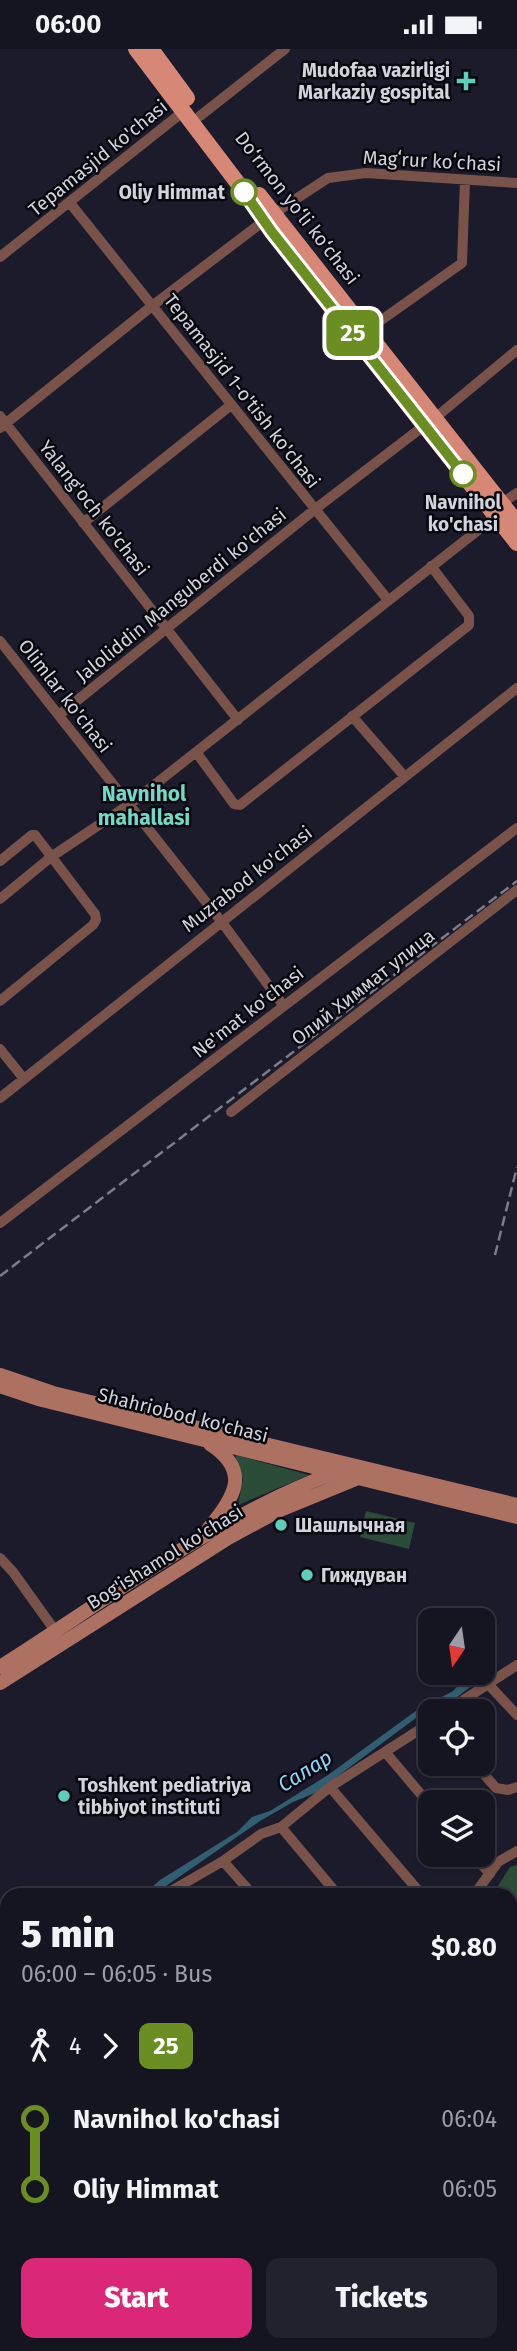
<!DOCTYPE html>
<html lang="en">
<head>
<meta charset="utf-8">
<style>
  :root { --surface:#151421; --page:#22212e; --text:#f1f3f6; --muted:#9d9ea5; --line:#34333f; --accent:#db2777 }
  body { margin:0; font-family:"Fira Sans",sans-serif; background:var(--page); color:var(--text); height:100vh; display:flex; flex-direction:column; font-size:26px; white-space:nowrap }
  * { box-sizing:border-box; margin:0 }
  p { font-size:23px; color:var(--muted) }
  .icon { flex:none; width:38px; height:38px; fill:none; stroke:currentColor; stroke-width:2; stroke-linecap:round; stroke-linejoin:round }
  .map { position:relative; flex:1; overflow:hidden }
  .side { position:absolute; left:0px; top:1839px; width:518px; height:464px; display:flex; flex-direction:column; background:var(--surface); border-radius:21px 21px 0 0; box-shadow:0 2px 5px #0004,0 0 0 2px var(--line) }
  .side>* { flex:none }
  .badge { padding:0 14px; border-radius:10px; font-size:24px; line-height:46px }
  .needle { width:46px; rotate:193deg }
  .tools { position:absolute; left:418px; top:1559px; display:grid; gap:14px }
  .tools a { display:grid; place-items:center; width:77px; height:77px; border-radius:14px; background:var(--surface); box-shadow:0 2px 5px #0004,0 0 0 2px var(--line); font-size:35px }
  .map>.badge { position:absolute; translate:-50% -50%; box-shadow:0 0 0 4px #fff }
  .legs { display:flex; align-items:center; gap:10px; height:77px; padding:0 21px; font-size:23px }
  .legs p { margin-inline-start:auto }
  .headline { display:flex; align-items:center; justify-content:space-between; height:119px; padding:0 21px }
  h1 { font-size:38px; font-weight:800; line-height:52px }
  .cta { display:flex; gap:14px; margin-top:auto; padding:14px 21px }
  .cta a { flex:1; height:80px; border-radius:14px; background:var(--accent); color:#fff; font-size:28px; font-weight:800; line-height:80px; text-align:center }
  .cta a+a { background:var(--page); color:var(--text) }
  ul { padding:0 21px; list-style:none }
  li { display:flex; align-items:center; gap:24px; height:70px; font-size:26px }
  li i { display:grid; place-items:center; width:10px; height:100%; margin:0 9px; background:currentColor }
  li i::after { content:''; width:18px; height:18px; margin:-9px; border:5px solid; border-radius:50%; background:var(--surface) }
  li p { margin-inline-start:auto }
  li:first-child i { background:linear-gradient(#0000 50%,currentColor 0) }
  li:last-child i { background:linear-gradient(currentColor 50%,#0000 0) }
  .status { display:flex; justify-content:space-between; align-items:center; height:49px; padding:0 35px; background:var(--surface); direction:ltr }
  .status svg { height:19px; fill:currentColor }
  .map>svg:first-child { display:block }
  .green { fill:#2a4c38 }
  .water { fill:#325e72 }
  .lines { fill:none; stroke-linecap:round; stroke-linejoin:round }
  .minor { stroke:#79534a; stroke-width:10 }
  .secondary { stroke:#ad7162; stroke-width:14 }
  .primary { stroke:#d68775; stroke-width:16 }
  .rail { stroke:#7d7c8a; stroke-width:2.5; stroke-dasharray:10 5; stroke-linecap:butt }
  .line-1-casing { stroke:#fff; stroke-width:16 }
  .line-1 { stroke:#6b8e23; stroke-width:10 }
  .poi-dot { fill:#5bcebc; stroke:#07070e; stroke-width:2.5 }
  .stop-1-dot { fill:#fff; stroke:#6b8e23; stroke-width:3.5 }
  .labels { text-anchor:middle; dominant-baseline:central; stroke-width:5; stroke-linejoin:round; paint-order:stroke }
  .poi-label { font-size:19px; font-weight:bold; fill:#d3d3de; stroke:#07070e; text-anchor:start }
  .street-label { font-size:19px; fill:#d3d3de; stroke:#07070e }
  .stop-label { font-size:19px; font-weight:bold; fill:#d3d3de; stroke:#07070e; text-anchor:end }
  .neighbourhood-label { font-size:21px; font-weight:bold; fill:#72d9c8; stroke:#07070e }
  .water-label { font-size:21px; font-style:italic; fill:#8dd7fa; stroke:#07070e }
</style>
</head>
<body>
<div class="status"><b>06:00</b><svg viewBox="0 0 49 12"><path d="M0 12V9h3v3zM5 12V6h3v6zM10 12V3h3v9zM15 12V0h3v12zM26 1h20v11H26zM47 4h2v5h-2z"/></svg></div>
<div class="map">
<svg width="517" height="2302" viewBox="0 0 517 2302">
  <rect width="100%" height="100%" fill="#1c1b2c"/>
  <!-- green -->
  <path class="green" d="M 236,1406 L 309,1426 L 238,1456 L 243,1430 L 235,1413 Z
    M 366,1462 L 415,1474 L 409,1500 L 360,1488 Z
    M 517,1816 L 517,2063 L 511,2045 L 511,1846 L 492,1846 L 510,1818 Z"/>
  <!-- water -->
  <path class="water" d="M 470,1624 L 483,1624 L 478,1632 L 456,1649 L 424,1663 L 315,1744 L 293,1753 L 260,1772 L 153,1846 L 143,1846 L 160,1831 L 237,1783 L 252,1768 L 270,1762 L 328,1726 L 417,1661 L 453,1642 Z"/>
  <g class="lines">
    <!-- minor -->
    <path class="minor" d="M 200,67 L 285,0
      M 70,154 L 388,551
      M 0,208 L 184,62
      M 366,282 L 462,214 L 465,131
      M 0,367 L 238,671
      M 435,369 L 517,301
      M 0,379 L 152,257 L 273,165 L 328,129 L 366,124 L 517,134
      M 502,454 L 517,444
      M 83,474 L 231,356
      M 0,592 L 221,872 L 283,956
      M 59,666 L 314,461 L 425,376
      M 352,667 L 405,728
      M 196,703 L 234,755 L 240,756 L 469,576 L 469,567 L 431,517
      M 0,812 L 32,786 L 35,786 L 95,865 L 96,871 L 93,876 L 0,952
      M 0,850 L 51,808 L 130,755 L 496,467
      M 0,1000 L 24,1030
      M 0,1049 L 517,639
      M 231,1063 L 517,841
      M 0,1174 L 517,779
      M 0,1509 L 13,1523 L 56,1583
      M 488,1635 L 517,1666
      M 447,1662 L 517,1616
      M 386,1704 L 430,1756
      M 475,1715 L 496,1739 L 508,1741 L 517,1738
      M 330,1738 L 422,1846
      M 281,1778 L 338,1846
      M 473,1806 L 490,1825
      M 223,1812 L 253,1846
      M 164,1846 L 223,1812 L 261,1785 L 281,1778 L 330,1738 L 430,1674
      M 474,1846 L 498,1813 L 517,1802
      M 0,2079 L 7,2072
      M 511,2154 L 517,2150
      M 0,2168 L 7,2162
      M 511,2208 L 517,2214
      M 0,2264 L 7,2258
      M 511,2276 L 517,2270
      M 175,2296 L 180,2302
      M 29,2302 L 34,2296
      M 333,2302 L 340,2296
      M 482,2302 L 488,2296"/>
    <!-- secondary -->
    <path class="secondary" d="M 0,1326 L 53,1344 L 517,1456
      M 0,1337 L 38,1350 L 517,1468
      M 209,1479 C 234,1449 252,1422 210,1395
      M 0,1618 C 109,1549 214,1469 336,1423
      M 0,1634 L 228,1489 L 280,1461 L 358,1429"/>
    <!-- primary -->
    <path class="primary" d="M 136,0 L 252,153 L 272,183 L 517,494
      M 151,0 L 187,49
      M 259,146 L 517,474"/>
    <!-- rail -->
    <path class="rail" d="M 495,1206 L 517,1118
      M 0,1227 L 517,832"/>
  </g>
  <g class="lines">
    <defs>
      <path id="line-1" d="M 244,143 L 272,183 L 463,425"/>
    </defs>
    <!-- line-1 casing -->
    <use href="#line-1" class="line-1-casing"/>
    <!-- line-1 -->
    <use href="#line-1" class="line-1"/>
  </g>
  <!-- markers -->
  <g class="poi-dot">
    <path d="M462.5 21.5h7v7h7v7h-7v7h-7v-7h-7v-7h7z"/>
    <circle cx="281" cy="1476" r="7"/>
    <circle cx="307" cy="1526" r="7"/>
    <circle cx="64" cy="1747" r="7"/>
  </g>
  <g class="stop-1-dot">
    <circle cx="244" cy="143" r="12"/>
    <circle cx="463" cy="425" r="12"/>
  </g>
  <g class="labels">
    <!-- poi labels -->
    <g class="poi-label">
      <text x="450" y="21" text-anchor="end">Mudofaa vazirligi<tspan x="450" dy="22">Markaziy gospital</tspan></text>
      <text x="295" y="1476">Шашлычная</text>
      <text x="321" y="1526">Гиждуван</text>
      <text x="78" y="1736">Toshkent pediatriya<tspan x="78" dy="22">tibbiyot instituti</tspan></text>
    </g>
    <!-- street labels -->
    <g class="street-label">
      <text transform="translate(98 109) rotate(-39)">Tepamasjid ko'chasi</text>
      <text transform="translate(432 112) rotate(3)">Magʻrur koʻchasi</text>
      <text transform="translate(297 159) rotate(52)">Do‘rmon yo‘li ko‘chasi</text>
      <text transform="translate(242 342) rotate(52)">Tepamasjid 1-o'tish ko'chasi</text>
      <text transform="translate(94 459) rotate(52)">Yalang'och ko'chasi</text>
      <text transform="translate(181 546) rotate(-39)">Jaloliddin Manguberdi ko'chasi</text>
      <text transform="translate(65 647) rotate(52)">Olimlar ko'chasi</text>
      <text transform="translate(247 830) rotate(-38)">Muzrabod ko'chasi</text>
      <text transform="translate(363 938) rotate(-38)">Олий Химмат улица</text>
      <text transform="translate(248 963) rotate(-38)">Ne'mat ko'chasi</text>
      <text transform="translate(183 1366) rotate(14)">Shahriobod ko'chasi</text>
      <text transform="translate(165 1508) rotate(-32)">Bog'ishamol ko'chasi</text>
    </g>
    <!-- stop labels -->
    <g class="stop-label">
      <text x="225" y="143">Oliy Himmat</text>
      <text x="463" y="453" text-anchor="middle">Navnihol<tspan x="463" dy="22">ko'chasi</tspan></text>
    </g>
    <!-- neighbourhood labels -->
    <g class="neighbourhood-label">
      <text x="144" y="745">Navnihol<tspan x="144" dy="24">mahallasi</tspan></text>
    </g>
    <!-- water labels -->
    <g class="water-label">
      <text transform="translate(305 1722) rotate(-32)">Салар</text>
    </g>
  </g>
</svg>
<div class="tools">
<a><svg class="needle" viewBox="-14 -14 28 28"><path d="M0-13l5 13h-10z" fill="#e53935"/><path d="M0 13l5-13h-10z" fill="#9d9ea5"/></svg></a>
<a><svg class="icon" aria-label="locate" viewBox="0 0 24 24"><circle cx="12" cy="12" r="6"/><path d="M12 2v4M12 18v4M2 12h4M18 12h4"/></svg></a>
<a><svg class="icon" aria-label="layers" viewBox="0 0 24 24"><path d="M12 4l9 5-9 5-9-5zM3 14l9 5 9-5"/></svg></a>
</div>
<b class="badge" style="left:353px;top:284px;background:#6b8e23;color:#fff">25</b>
<section class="side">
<div class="headline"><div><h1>5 min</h1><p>06:00 – 06:05 · Bus</p></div><b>$0.80</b></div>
<div class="legs"><svg class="icon" aria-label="walk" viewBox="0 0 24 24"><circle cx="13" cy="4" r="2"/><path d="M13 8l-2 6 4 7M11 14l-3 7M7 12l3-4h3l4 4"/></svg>4<svg class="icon" aria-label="forward" viewBox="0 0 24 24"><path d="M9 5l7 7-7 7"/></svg><b class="badge" style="background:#6b8e23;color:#fff">25</b></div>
<ul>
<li><i style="color:#6b8e23"></i><b>Navnihol ko'chasi</b><p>06:04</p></li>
<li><i style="color:#6b8e23"></i><b>Oliy Himmat</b><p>06:05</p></li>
</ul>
<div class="cta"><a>Start</a><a>Tickets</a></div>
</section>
</div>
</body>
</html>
